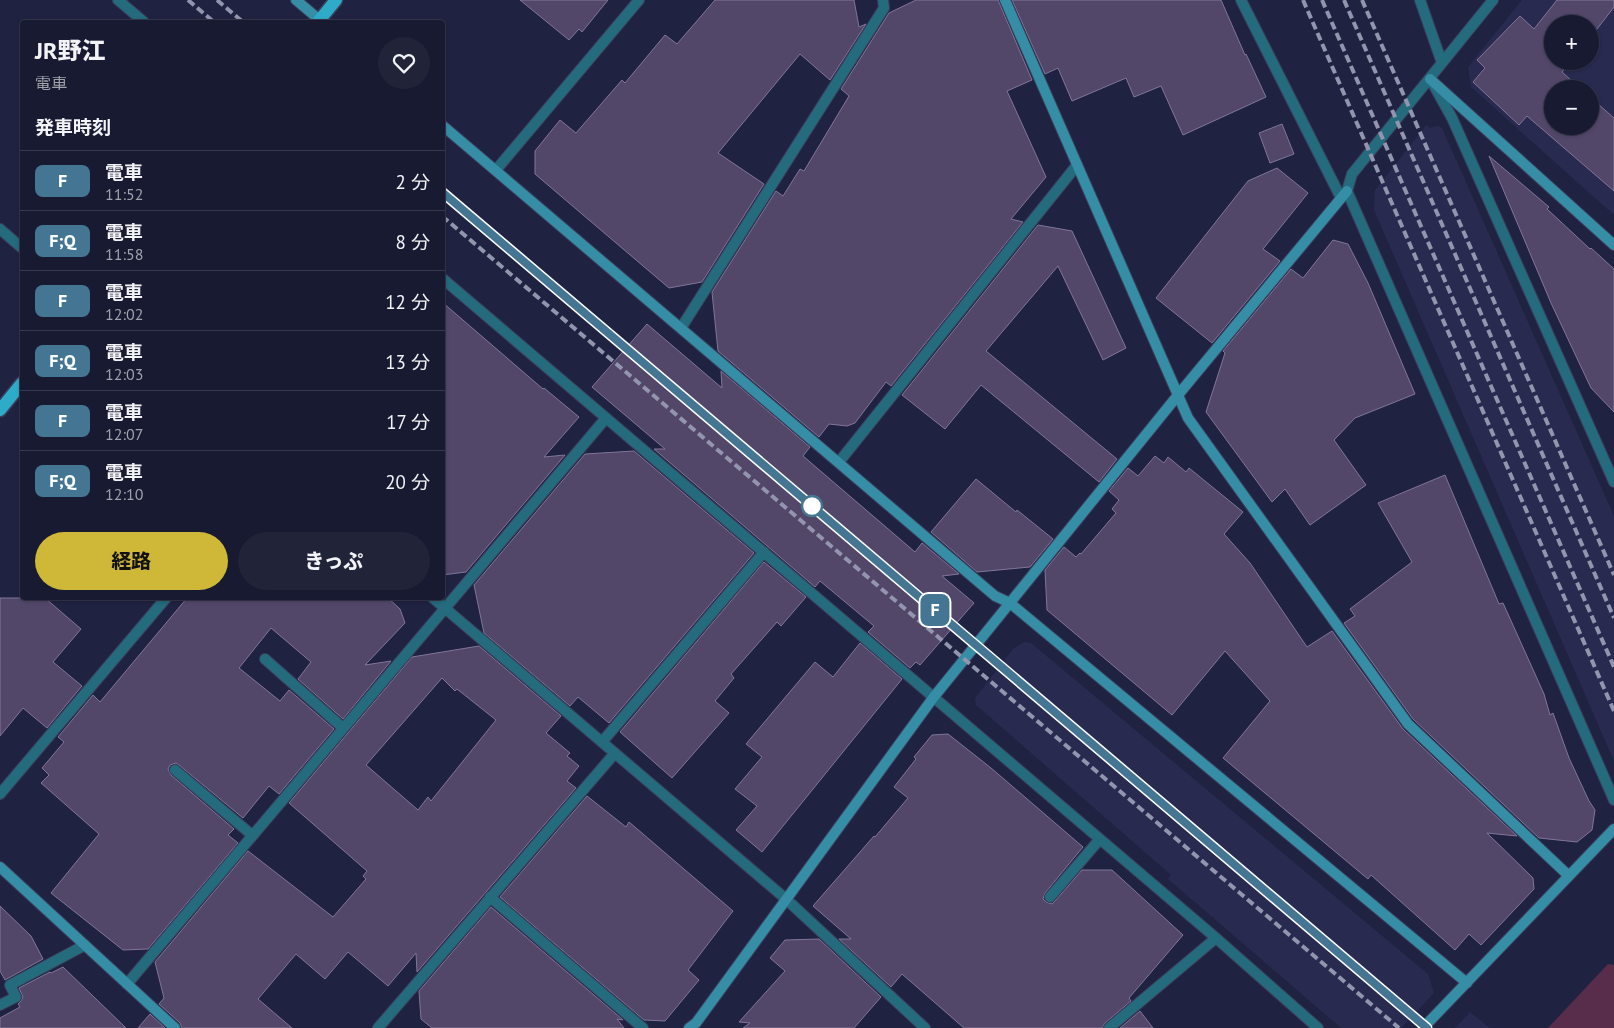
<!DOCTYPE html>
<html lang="ja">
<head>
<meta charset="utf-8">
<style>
  :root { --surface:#181a31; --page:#212339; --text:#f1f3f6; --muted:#9fa1ab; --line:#36384d; --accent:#cfb837 }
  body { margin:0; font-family:"PT Sans","Noto Sans JP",sans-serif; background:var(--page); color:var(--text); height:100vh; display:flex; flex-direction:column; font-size:19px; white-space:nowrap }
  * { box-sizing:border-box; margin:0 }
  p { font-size:16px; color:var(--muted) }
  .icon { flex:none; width:28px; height:28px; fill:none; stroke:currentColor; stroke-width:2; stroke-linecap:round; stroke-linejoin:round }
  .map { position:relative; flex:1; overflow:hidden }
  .drawer { position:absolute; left:20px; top:20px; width:425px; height:580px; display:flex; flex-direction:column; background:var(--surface); border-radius:5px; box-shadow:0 1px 4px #0004,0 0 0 1px var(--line) }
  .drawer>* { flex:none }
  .badge { padding:0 10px; border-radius:8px; font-size:18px; line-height:32px }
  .tools { position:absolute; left:1544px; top:15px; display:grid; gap:10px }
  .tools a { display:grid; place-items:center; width:55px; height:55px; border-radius:50%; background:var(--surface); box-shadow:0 1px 4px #0004,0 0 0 1px var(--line); font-size:25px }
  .map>.badge { position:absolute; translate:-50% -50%; box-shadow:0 0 0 2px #fff }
  h2 { padding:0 15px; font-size:19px; line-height:45px }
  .round { display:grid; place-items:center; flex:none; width:52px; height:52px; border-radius:26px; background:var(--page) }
  .head { display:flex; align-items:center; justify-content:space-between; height:85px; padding:0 15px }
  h1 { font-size:24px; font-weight:800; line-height:38px }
  .action { display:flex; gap:10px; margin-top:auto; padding:10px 15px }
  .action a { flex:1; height:58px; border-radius:30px; background:var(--accent); color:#111; font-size:20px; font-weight:800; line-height:58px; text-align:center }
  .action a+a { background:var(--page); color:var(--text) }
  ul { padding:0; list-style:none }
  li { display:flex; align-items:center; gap:15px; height:60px; padding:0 15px; border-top:1px solid var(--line) }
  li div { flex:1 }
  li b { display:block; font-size:19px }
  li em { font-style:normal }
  li .badge { min-width:55px; font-weight:700; text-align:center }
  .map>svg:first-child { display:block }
  .built { fill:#282a4f; fill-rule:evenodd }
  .green { fill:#582d4b }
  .building { fill:#524769; stroke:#81769a; fill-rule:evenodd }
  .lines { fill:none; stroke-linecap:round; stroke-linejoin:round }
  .street-casing { stroke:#3c3e5b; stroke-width:12 }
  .secondary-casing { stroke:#3c3e5b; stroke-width:12 }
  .primary-casing { stroke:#3c3e5b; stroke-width:15 }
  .street { stroke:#246b7d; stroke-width:10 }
  .secondary { stroke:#358ea6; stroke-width:10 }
  .primary { stroke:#2fabca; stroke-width:12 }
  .rail { stroke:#9295ad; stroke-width:4; stroke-dasharray:8 4; stroke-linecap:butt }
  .line-casing { stroke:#fff; stroke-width:11 }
  .line { stroke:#447694; stroke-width:8 }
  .stop-dot { fill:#fff; stroke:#447694; stroke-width:2.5 }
</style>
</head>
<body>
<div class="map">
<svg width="1614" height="1028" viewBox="0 0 1614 1028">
  <rect width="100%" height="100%" fill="#202241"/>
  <!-- built -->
  <path class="built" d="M 1522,0 L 1614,0 L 1614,215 L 1471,87 L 1468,67 ZM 1552,24 L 1590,24 L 1590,61 L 1552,61 ZM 1552,89 L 1590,89 L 1590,126 L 1552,126 Z
    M 1427,124 L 1429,128 L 1438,126 L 1442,128 L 1614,516 L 1614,761 L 1374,210 L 1375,190 Z
    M 1024,642 L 1031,643 L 1428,974 L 1434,993 L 1401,1028 L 1341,1028 L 1168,879 L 1171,875 L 976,705 L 975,698 L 1013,649 Z
    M 1470,1012 L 1490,1028 L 1455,1028 Z"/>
  <!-- green -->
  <path class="green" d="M 1608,964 L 1614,965 L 1614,1028 L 1548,1028 Z"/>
  <!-- building -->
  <path class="building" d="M 520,0 L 608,0 L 582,32 L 579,29 L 569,40 Z
    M 715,0 L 854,0 L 859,27 L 866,24 L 830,80 L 800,54 L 718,153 L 764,184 L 702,282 L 669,288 L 535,174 L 535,151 L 560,120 L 576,133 L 622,80 L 625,83 L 665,35 L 677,44 Z
    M 916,0 L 998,0 L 1032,80 L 1007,91 L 1046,177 L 1011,219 L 1023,222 L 891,386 L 886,382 L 855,423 L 847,426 L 829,424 L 819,437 L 718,351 L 712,292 L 776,191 L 783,196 L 800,169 L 804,171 L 849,96 L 841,89 L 889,13 Z
    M 1012,0 L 1221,0 L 1245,55 L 1246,54 L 1266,97 L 1183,135 L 1161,86 L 1134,97 L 1126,78 L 1072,101 L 1058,68 L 1045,74 Z
    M 1557,0 L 1614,0 L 1614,7 L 1590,38 L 1590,24 L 1552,24 L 1552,61 L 1571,61 L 1562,72 L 1581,89 L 1552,89 L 1552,126 L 1590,126 L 1590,97 L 1614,118 L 1614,191 L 1527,116 L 1519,125 L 1473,82 L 1485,68 L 1477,60 L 1520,16 L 1534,29 Z
    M 1282,124 L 1294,154 L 1270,163 L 1259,133 Z
    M 1489,156 L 1549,207 L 1547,209 L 1590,249 L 1591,248 L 1614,269 L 1614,412 L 1591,388 L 1551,303 Z
    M 1277,168 L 1308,193 L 1263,249 L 1280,261 L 1212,343 L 1156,298 L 1248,181 Z
    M 1038,225 L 1072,231 L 1126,348 L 1103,360 L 1058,266 L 986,351 L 1117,459 L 1099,482 L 981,385 L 945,429 L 902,395 Z
    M 1333,240 L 1348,244 L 1368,283 L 1415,394 L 1355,418 L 1334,440 L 1366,485 L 1310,525 L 1285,489 L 1272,502 L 1206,412 L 1225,353 L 1223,351 L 1291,269 L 1303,278 Z
    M 442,302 L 543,389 L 544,388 L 579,417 L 544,457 L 565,455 L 466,572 L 442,575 Z
    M 647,324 L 722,388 L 721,371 L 810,447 L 803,456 L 915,552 L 922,543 L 959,574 L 942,576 L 974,603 L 920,665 L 916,662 L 910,668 L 868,632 L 874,626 L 820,581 L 815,587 L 654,449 L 665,449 L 592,387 Z
    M 634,451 L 754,553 L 609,723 L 578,697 L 570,706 L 484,633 L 474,585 L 585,454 Z
    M 1155,456 L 1164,463 L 1168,457 L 1186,472 L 1189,468 L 1243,512 L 1224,534 L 1250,563 L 1307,647 L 1332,631 L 1403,729 L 1517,836 L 1487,833 L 1533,878 L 1534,889 L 1481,945 L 1469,934 L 1455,950 L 1371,875 L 1368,879 L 1223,758 L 1270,701 L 1225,651 L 1172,715 L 1047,610 L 1045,570 L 1064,547 L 1076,557 L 1080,553 L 1081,554 L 1116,513 L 1112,509 L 1119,500 L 1109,491 L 1128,468 L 1138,476 Z
    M 1445,475 L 1499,604 L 1503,603 L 1544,694 L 1550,715 L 1553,713 L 1569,758 L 1589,801 L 1595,810 L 1592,830 L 1577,842 L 1539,838 L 1413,719 L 1344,623 L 1355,616 L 1350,609 L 1412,562 L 1378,503 Z
    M 976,479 L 1016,512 L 1017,510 L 1053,539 L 1030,567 L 977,572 L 931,532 Z
    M 764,562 L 806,597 L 781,626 L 777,622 L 731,674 L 734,678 L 715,701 L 729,713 L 672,778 L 620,732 Z
    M 0,598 L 45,598 L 81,629 L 53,662 L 82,686 L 47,728 L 23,708 L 0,736 Z
    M 187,598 L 388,598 L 400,609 L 405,623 L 365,665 L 391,661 L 343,719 L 298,679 L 311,662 L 271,628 L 239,668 L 280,701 L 289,690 L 334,729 L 279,794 L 269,786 L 243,818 L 179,765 L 176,763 L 170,765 L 168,769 L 171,775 L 234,829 L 228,835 L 238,843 L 148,949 L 123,950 L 51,893 L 99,834 L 41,783 L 49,775 L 42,768 L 64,742 L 58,737 L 93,695 L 100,702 Z
    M 860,643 L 902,679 L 762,852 L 736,830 L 757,806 L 735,789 L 762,757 L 746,744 L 815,662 L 833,677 Z
    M 479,646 L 561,716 L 546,733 L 570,753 L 567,756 L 579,766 L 567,781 L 576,788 L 417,972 L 416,953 L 388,986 L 348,952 L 325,979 L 296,954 L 258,999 L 292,1028 L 182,1028 L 180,1023 L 159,1004 L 164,998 L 155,962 L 248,851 L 333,917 L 366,879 L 363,876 L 367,871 L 289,803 L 412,657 ZM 442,678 L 455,691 L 457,689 L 496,720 L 431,801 L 428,797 L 418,810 L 366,765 Z
    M 948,734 L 991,768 L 1083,847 L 1045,893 L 1043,899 L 1046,902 L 1052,904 L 1055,901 L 1082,870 L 1112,870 L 1183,935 L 1129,998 L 1131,1001 L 1105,1023 L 1102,1028 L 964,1028 L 902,974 L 891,987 L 839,939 L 851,939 L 813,906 L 874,836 L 875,837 L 908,798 L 894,787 L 916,759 L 914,757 L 932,735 Z
    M 587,796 L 626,827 L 629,822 L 733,911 L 688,970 L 699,980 L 665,1021 L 644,1020 L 500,897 Z
    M 0,906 L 31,936 L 43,959 L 5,980 L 0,971 Z
    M 491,907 L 623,1020 L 617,1019 L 624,1028 L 432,1028 L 421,1019 L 419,991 Z
    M 819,939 L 881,997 L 854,1028 L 743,1028 L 750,1023 L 739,1022 L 785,971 L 770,958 L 785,940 Z
    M 63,967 L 126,1028 L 0,1028 L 0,1018 L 20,1007 L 18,1004 L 21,1001 L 23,997 L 19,988 L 50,972 L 51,973 Z
    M 1140,1011 L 1153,1028 L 1120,1028 Z
    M 150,1014 L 165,1028 L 138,1028 Z"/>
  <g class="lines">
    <defs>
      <path id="street" d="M 118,0 L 144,22
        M 1241,0 L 1341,198
        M 1420,0 L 1442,63
        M 1493,0 L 1352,174 L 1347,191 L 1614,800
        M 1432,82 L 1452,118 L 1614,482
        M 496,170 L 639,0
        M 0,229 L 22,248
        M 442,278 L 1216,938 L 1318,1028
        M 681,328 L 884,8 L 883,0
        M 839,462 L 1077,165
        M 433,598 L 786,899 L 925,1028
        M 265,659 L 343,728
        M 602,742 L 764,552
        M 175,770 L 252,835
        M 0,794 L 166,598
        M 490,897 L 643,1028
        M 1050,897 L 1100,839
        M 127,984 L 606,418
        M 0,1005 L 16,997 L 10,985 L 85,945
        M 378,1028 L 615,753
        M 1109,1028 L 1216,938"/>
      <path id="secondary" d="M 296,0 L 322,22
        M 1005,0 L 1188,418 L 1408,724 L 1569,876
        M 1430,79 L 1614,245
        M 442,125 L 995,596 L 1010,603 L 1467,983
        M 0,867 L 175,1028
        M 689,1028 L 696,1023 L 933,698 L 1178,395 L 1347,191
        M 1423,1028 L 1614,829"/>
      <path id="primary" d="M 318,22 L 336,0
        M 0,410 L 22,383"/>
    </defs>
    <!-- street casing -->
    <use href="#street" class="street-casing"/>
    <!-- secondary casing -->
    <use href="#secondary" class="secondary-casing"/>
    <!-- primary casing -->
    <use href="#primary" class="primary-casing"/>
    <!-- street -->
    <use href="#street" class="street"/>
    <!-- secondary -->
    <use href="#secondary" class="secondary"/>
    <!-- primary -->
    <use href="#primary" class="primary"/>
    <!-- rail -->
    <path class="rail" d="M 188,0 L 214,22
      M 217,0 L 243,22
      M 1303,0 L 1614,711
      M 1322,0 L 1614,667
      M 1344,0 L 1614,618
      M 1362,0 L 1614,575
      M 442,192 L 1427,1028
      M 442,216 L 1399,1028"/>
  </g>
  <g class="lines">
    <defs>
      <path id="line" d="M 442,192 L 1427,1028"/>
    </defs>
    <!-- line casing -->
    <use href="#line" class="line-casing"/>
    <!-- line -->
    <use href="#line" class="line"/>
  </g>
  <!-- markers -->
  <circle class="stop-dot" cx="812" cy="506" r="10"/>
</svg>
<div class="tools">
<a>+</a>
<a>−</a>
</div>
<b class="badge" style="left:935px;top:610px;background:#447694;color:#fff">F</b>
<section class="drawer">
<div class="head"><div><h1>JR野江</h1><p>電車</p></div><a class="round"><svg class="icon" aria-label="heart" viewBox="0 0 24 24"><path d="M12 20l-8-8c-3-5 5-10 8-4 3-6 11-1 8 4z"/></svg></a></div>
<h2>発車時刻</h2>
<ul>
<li><span class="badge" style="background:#447694;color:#fff">F</span><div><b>電車</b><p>11:52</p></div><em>2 分</em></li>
<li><span class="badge" style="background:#447694;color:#fff">F;Q</span><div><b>電車</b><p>11:58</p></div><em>8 分</em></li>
<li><span class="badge" style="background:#447694;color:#fff">F</span><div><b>電車</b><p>12:02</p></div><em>12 分</em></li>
<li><span class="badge" style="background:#447694;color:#fff">F;Q</span><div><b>電車</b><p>12:03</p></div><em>13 分</em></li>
<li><span class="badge" style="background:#447694;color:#fff">F</span><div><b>電車</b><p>12:07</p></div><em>17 分</em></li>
<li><span class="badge" style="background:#447694;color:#fff">F;Q</span><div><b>電車</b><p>12:10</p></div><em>20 分</em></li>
</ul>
<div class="action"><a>経路</a><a>きっぷ</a></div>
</section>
</div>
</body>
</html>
